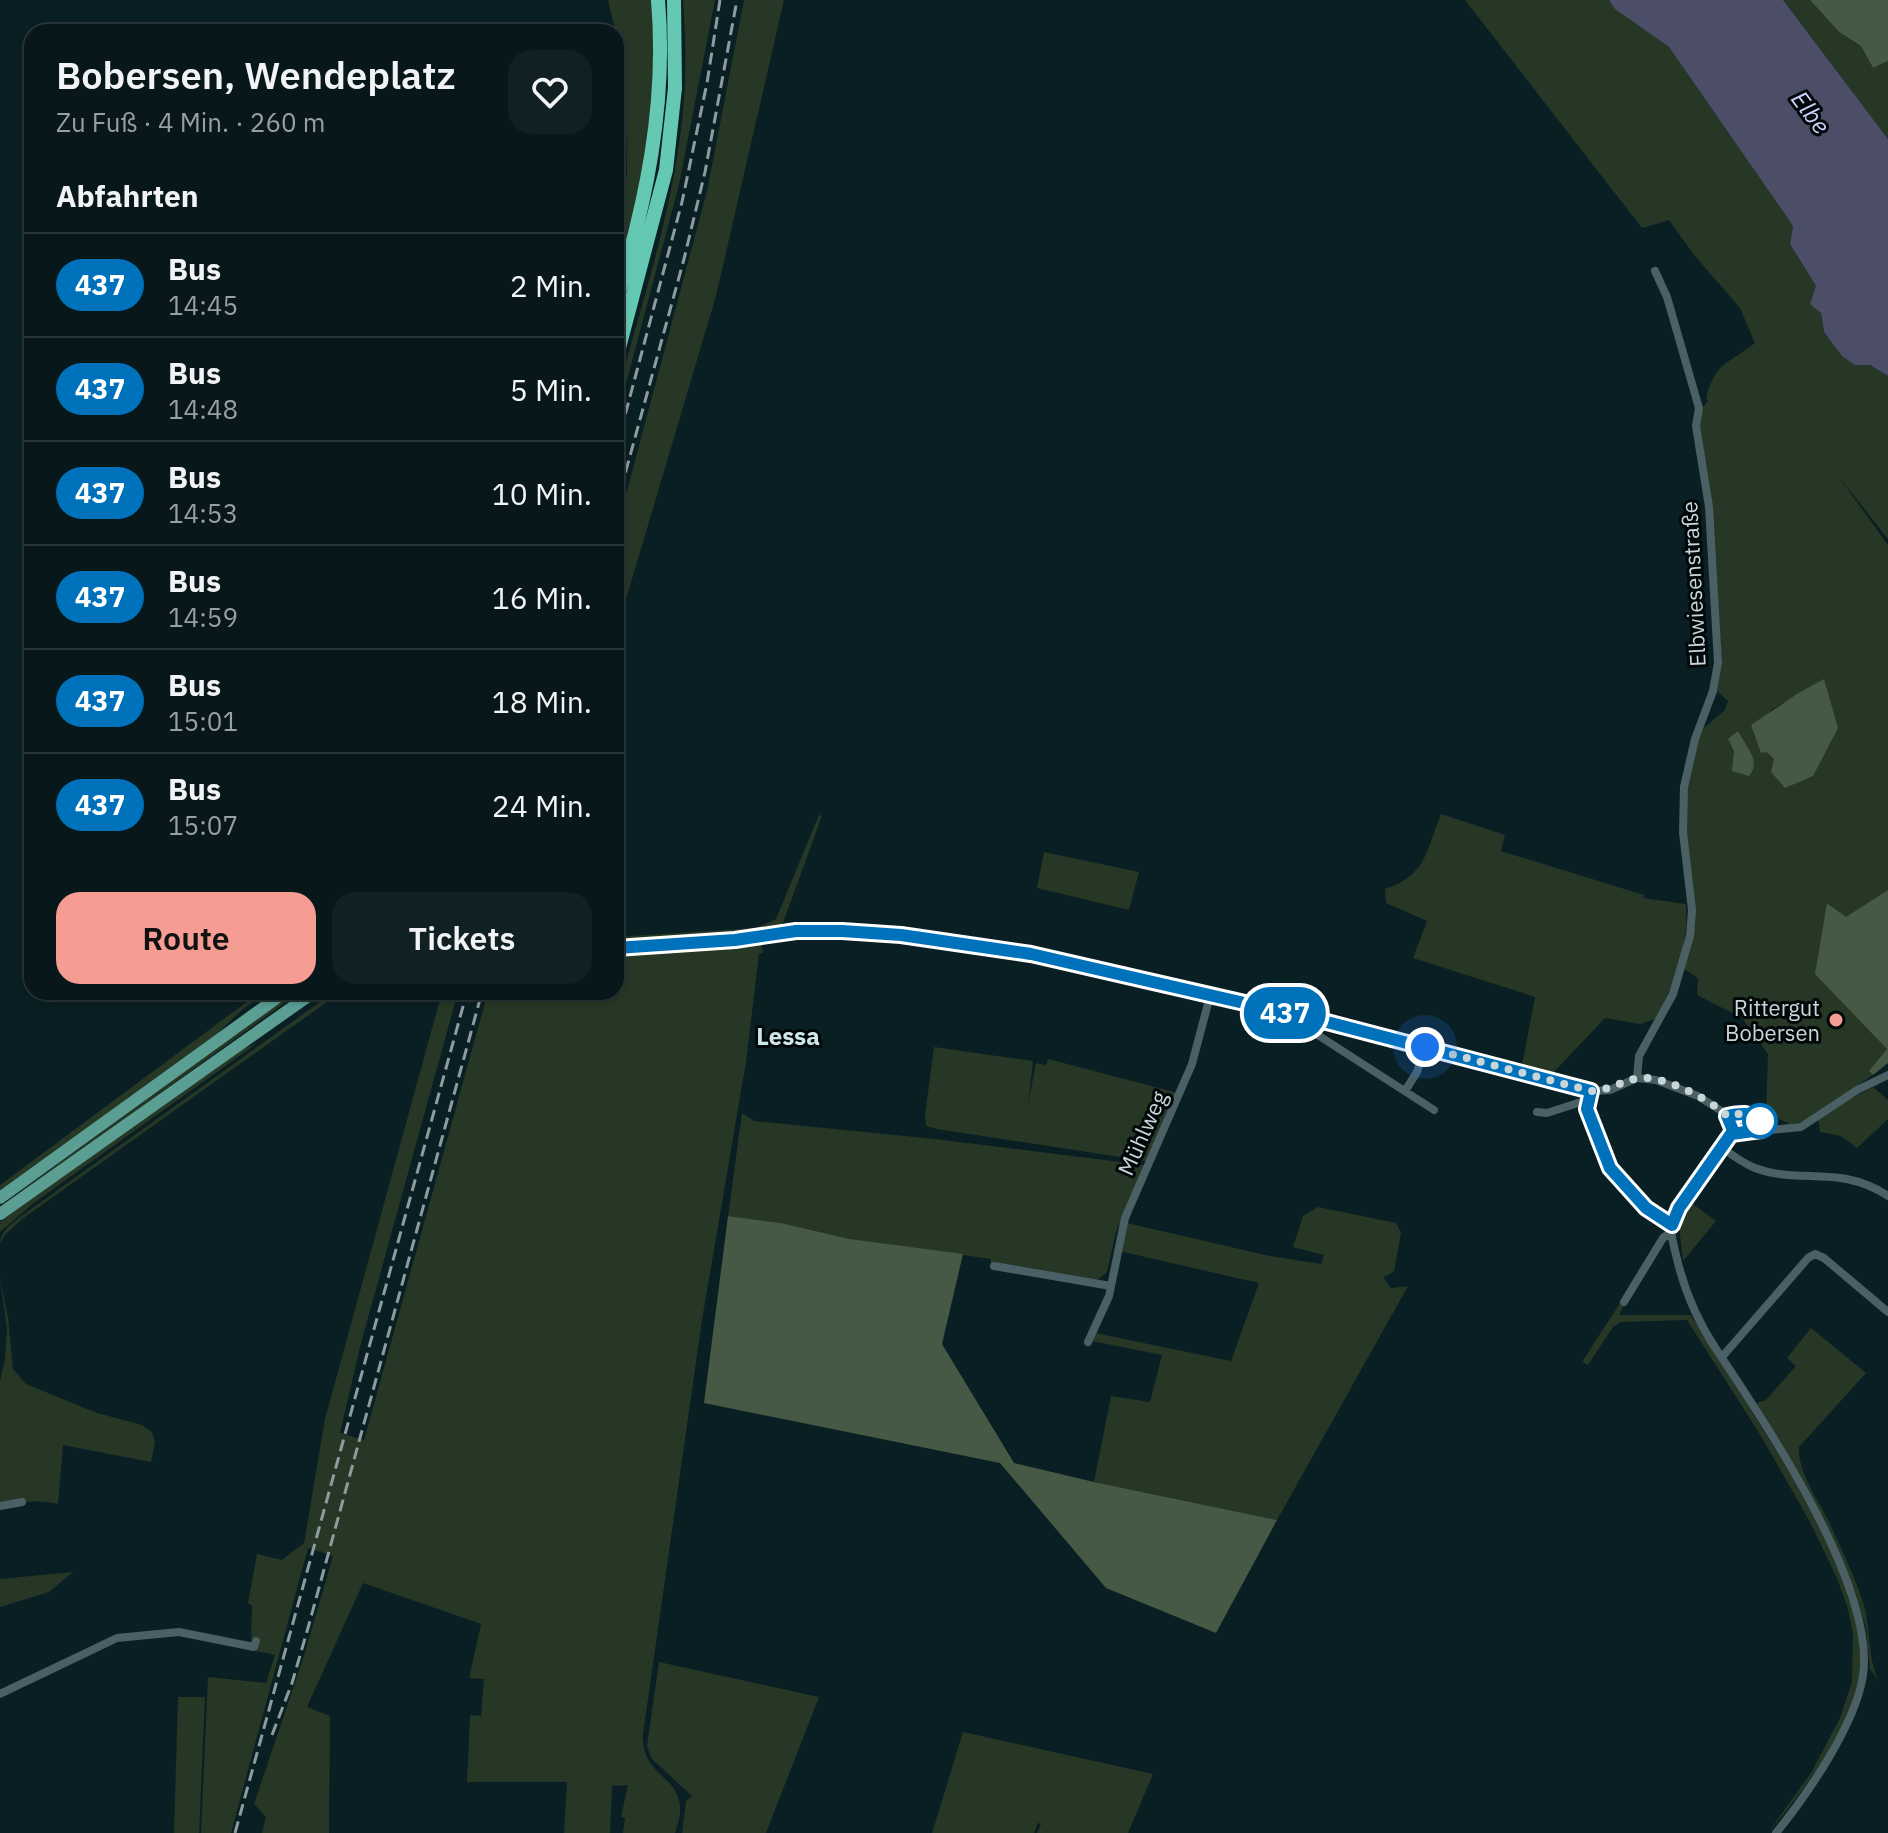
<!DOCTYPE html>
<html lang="de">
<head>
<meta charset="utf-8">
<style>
  :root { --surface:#08171a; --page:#112023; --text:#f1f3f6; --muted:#989fa2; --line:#293639; --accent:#f59c93 }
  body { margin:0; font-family:"IBM Plex Sans",sans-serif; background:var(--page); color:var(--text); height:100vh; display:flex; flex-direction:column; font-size:30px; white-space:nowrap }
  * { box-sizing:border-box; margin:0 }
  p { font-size:26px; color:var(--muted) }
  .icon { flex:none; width:44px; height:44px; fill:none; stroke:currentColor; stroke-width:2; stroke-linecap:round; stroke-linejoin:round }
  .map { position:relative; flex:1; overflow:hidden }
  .side { position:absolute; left:24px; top:24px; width:600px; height:976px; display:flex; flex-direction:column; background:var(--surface); border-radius:24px; box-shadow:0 2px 6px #0004,0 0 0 2px var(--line) }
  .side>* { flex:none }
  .badge { padding:0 16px; border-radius:26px; font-size:28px; line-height:52px }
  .you { position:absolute; width:40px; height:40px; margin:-20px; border:6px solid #fff; border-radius:50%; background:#1a73e8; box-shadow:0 0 0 12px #1a73e833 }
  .map>.badge { position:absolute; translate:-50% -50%; box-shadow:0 0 0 4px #fff }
  h2 { padding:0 32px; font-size:30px; line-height:72px }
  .round { display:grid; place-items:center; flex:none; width:84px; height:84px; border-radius:24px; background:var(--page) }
  .overview { display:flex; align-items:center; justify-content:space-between; height:136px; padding:0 32px }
  h1 { font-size:38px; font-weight:600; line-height:60px }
  .cta { display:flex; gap:16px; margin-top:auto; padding:16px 32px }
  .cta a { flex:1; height:92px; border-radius:24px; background:var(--accent); color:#111; font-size:32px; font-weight:600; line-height:92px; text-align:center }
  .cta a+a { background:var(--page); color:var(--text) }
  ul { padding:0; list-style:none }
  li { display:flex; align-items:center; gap:24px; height:104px; padding:0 32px; border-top:2px solid var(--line) }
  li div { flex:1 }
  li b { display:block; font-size:30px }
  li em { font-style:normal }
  li .badge { min-width:88px; font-weight:700; text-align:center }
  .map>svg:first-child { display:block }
  .green { fill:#263725; fill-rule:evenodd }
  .forest { fill:#455944 }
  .water { fill:#4c4e67 }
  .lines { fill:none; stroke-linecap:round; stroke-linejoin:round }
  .street { stroke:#4a6065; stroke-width:8 }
  .primary { stroke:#5a9e94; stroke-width:12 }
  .highway { stroke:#65c8b3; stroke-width:14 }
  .rail { stroke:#8c9c9f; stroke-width:3; stroke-dasharray:12 6; stroke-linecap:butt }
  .line-casing { stroke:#fff; stroke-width:18 }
  .line { stroke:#0072bc; stroke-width:12 }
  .walk { stroke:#c9d6d9; stroke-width:8; stroke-dasharray:0 14.4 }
  .poi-dot { fill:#f59c93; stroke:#020809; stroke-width:3 }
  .stop-dot { fill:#fff; stroke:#0072bc; stroke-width:4 }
  .labels { text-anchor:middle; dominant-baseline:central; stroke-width:6; stroke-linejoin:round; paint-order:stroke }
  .street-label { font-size:22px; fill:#c9d6d9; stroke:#020809 }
  .poi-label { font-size:22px; fill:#c9d6d9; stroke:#020809; text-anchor:end }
  .water-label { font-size:24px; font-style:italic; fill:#cdd0f9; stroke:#020809 }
  .neighbourhood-label { font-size:24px; font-weight:bold; fill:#cce6eb; stroke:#020809 }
</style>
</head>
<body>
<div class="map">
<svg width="1888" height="1833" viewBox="0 0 1888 1833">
  <rect width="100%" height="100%" fill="#0a1f23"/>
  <!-- green -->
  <path class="green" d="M 608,0 L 653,0 L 655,88 L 638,201 L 616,286 L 616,234 L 627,175 L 626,119 L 623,63 Z
    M 683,0 L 715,0 L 679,185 L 616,421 L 616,398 C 640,309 670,220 681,129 C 687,86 686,43 683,0 Z
    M 744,0 L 784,0 L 716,296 L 616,633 L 616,532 L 707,191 Z
    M 1465,0 L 1609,0 L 1616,9 L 1669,47 L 1793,226 L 1790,244 L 1816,286 L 1824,333 L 1855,365 L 1870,365 L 1888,376 L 1888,539 L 1836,473 L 1888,545 L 1888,890 L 1846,918 L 1828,903 L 1888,1049 L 1870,1071 L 1873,1075 L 1803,1122 L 1790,1124 L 1766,1113 L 1768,1054 L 1742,1018 L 1697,995 L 1698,978 L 1684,969 L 1692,939 L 1685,833 L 1686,788 L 1697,741 L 1704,728 L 1725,710 L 1728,701 L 1717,691 L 1722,664 L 1717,586 L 1699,421 L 1703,407 L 1708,401 L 1706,398 C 1716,360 1728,365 1755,343 L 1740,308 L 1694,255 L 1669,220 L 1642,228 ZM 1824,680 L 1774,759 L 1767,751 L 1771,710 Z
    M 1783,0 L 1810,0 L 1839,32 L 1861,46 L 1873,68 L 1888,61 L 1888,139 Z
    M 1441,814 L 1505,835 L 1501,851 L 1644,895 L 1643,898 L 1686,904 C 1689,947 1676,983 1655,1019 L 1640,1024 L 1605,1018 L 1553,1073 L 1522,1065 L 1535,997 L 1413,958 L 1427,921 L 1386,903 L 1385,889 C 1427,875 1426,851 1441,814 Z
    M 819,815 L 822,816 L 781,928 L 735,935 L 616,942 L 616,937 L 756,928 L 776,919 Z
    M 1044,852 L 1139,872 L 1129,910 L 1037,888 Z
    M 761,942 L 763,953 L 759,954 L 746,1062 L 702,1320 L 643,1734 C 640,1784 697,1773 675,1833 L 623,1833 L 625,1818 L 621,1817 L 628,1785 L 612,1786 L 610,1833 L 564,1833 L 567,1782 L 467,1782 L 470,1715 L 481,1716 L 484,1679 L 469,1678 L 481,1624 L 363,1583 L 307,1707 L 330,1716 L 329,1833 L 262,1833 L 266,1817 L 254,1804 L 303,1659 L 333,1556 L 308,1548 L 231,1833 L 201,1833 L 208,1677 L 266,1683 L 275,1655 L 256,1651 L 257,1639 L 253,1638 L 251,1645 L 252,1606 L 248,1603 L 257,1554 L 282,1560 L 304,1543 L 325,1419 L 442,992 L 458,992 L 360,1347 L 340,1433 L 364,1440 L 488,992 L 616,992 L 616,952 Z
    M 260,992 L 267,992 L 243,1009 L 217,1034 L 0,1192 L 0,1185 Z
    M 294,992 L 300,992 L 0,1209 L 0,1206 Z
    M 334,992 L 341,992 L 22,1219 L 5,1235 L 0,1244 C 0,1230 17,1220 27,1212 Z
    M 256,1044 L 35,1202 L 0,1232 L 0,1222 L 7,1216 L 245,1048 Z
    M 934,1047 L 1033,1061 L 1028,1104 L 1036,1063 L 1046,1065 L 1048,1059 L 1178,1093 L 1146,1161 L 937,1129 L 926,1126 L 925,1115 Z
    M 1873,1087 L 1888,1100 L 1888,1119 L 1857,1148 L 1841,1136 L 1820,1132 L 1818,1120 L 1838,1105 Z
    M 742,1113 L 754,1121 L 935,1139 L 1144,1165 L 1116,1232 L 1107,1272 L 1096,1281 L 991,1263 L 991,1259 L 850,1239 L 781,1223 L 728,1216 Z
    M 1690,1202 L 1716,1221 L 1683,1261 L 1679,1225 Z
    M 1318,1207 L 1396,1223 L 1401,1233 L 1394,1272 L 1383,1277 L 1391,1288 L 1408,1286 L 1277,1520 L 1094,1482 L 1111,1396 L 1150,1402 L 1162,1355 L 1092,1341 L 1095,1333 L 1231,1361 L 1259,1283 L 1119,1251 L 1127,1223 L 1270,1256 L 1321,1264 L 1324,1255 L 1293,1247 L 1303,1216 Z
    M 0,1278 L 8,1318 L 13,1369 L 26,1384 L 97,1413 L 142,1425 L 152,1432 L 155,1442 L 151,1462 L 63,1445 L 58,1504 C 39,1499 20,1503 0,1503 L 0,1381 L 5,1359 L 7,1329 Z
    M 1620,1303 L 1624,1305 L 1619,1315 L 1691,1315 C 1741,1401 1874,1576 1859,1675 C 1850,1729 1803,1792 1768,1833 L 1811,1773 L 1840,1718 L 1852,1682 L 1853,1634 L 1848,1609 L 1837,1578 L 1810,1522 L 1761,1436 L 1687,1320 L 1621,1322 L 1613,1327 L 1588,1365 L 1582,1362 Z
    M 1811,1328 L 1866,1373 L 1799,1447 C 1798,1473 1818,1499 1829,1522 C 1841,1548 1854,1575 1863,1602 C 1871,1628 1867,1658 1879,1681 L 1870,1669 L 1866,1628 L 1856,1594 L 1842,1560 L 1808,1490 L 1756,1406 L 1758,1402 L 1765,1401 L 1796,1366 L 1787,1358 Z
    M 73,1572 L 49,1592 L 0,1607 L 0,1579 Z
    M 659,1662 L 819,1697 L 766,1833 L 682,1833 L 686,1801 L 692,1796 L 652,1759 L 647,1746 Z
    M 178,1697 L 205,1697 L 199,1833 L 174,1833 Z
    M 963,1732 L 1153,1774 L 1128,1833 L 1037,1833 L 1041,1824 L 1038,1823 L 1034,1833 L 932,1833 Z"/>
  <!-- forest -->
  <path class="forest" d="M 1810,0 L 1888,0 L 1888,61 L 1873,68 L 1861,46 L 1839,32 Z
    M 1824,679 L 1838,728 L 1813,776 L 1785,788 L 1771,772 L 1774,759 L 1767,752 L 1761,753 L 1751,725 L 1797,694 Z
    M 1738,731 C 1746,747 1762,761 1749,776 L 1732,771 L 1734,751 L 1728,739 Z
    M 1888,890 L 1888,1063 L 1873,1075 L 1869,1071 L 1887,1049 L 1815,974 L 1827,903 L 1846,917 Z
    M 728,1216 L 781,1223 L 850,1239 L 963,1254 L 942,1344 L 1014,1463 L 1094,1482 L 1277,1520 L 1216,1633 L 1106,1588 L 1000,1463 L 704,1403 Z"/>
  <!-- water -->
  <path class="water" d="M 1609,0 L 1783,0 L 1888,139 L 1888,376 L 1870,365 L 1855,365 L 1842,356 L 1824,332 L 1821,313 L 1810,304 L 1816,286 L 1790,244 L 1793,226 L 1669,47 L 1615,9 Z"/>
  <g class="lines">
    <!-- street -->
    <path class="street" d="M 616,948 L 735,940 L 796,931 L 842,931 L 901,935 L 1031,954 L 1323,1021 L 1591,1091 L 1610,1090 L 1637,1078 L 1656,1080 L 1698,1096 L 1723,1112 L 1730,1122 L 1731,1134 C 1717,1160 1677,1198 1672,1225 C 1670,1235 1674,1246 1676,1255 C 1684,1290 1696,1319 1716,1349 C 1765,1423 1876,1586 1863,1675 C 1856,1724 1807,1795 1776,1833
      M 1310,1018 L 1310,1030 L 1434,1110
      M 1637,1078 L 1639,1056 L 1673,994 L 1690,936 L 1692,910 L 1683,832 L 1684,787 L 1695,739 L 1713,691 L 1718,663 L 1709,507 L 1696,426 L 1699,408 L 1667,297 L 1655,271
      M 1405,1091 L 1417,1072 L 1425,1047
      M 1591,1091 L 1587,1109 L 1610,1168 L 1646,1208 L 1672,1225
      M 1537,1112 L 1547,1113 L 1587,1100
      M 1727,1116 C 1741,1113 1748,1112 1760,1121 L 1761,1130
      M 1731,1134 L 1801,1127 L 1857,1090 L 1888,1075
      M 1723,1148 C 1733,1156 1743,1163 1755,1168 C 1800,1185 1840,1164 1888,1196
      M 994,1266 L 1111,1286
      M 1624,1302 L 1663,1238 L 1672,1231
      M 1088,1342 L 1109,1296 L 1125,1218 L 1192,1064 L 1210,996
      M 1722,1357 L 1808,1258 L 1815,1254 L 1824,1258 L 1888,1312
      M 0,1506 L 22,1502
      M 0,1694 L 117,1638 L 179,1632 L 254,1647 L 256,1641"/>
    <!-- primary -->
    <path class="primary" d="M 0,1198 L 285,992
      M 0,1214 L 314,992"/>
    <!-- highway -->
    <path class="highway" d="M 616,302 C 646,203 667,104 658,0
      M 616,359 L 666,170 L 675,88 L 674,0"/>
    <!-- rail -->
    <path class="rail" d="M 616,449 L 682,202 L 707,83 L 720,0
      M 616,507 L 684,259 L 705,172 L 737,0
      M 272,1735 L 292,1683 L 308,1628 L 482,992
      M 235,1833 L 467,992"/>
  </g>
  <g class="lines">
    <defs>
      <path id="line" d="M 616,948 L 735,940 L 796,931 L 842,931 L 901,935 L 1031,954 L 1323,1021 L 1591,1091 L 1587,1109 L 1610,1168 L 1646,1208 L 1672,1225 L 1679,1208 L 1731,1134 L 1761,1130 L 1760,1121 C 1749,1112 1741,1113 1727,1116 L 1732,1128"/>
    </defs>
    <!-- line casing -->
    <use href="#line" class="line-casing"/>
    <!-- line -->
    <use href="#line" class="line"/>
    <!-- walk -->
    <path class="walk" d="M 1425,1047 L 1591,1091 C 1613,1090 1622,1080 1640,1078 C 1663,1075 1711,1100 1727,1116 L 1745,1113 L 1760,1121"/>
  </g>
  <!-- markers -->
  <circle class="poi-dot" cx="1836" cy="1020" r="8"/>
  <circle class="stop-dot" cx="1760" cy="1121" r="16"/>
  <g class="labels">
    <!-- street labels -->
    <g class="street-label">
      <text transform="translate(1693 584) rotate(-93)">Elbwiesenstraße</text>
      <text transform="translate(1142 1133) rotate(-66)">Mühlweg</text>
    </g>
    <!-- poi labels -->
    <g class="poi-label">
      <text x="1820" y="1007">Rittergut<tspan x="1820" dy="25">Bobersen</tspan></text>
    </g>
    <!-- water labels -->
    <g class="water-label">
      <text transform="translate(1811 112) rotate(53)">Elbe</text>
    </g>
    <!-- neighbourhood labels -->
    <g class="neighbourhood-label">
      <text x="788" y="1036">Lessa</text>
    </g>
  </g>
</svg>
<div class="you" style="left:1425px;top:1047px"></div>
<b class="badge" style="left:1285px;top:1013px;background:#0072bc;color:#fff">437</b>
<section class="side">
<div class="overview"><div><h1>Bobersen, Wendeplatz</h1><p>Zu Fuß · 4 Min. · 260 m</p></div><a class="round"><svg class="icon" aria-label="heart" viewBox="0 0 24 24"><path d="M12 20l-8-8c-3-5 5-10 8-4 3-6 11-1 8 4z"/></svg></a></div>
<h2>Abfahrten</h2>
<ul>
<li><span class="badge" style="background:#0072bc;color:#fff">437</span><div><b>Bus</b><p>14:45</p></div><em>2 Min.</em></li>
<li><span class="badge" style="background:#0072bc;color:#fff">437</span><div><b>Bus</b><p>14:48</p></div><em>5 Min.</em></li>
<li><span class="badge" style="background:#0072bc;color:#fff">437</span><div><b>Bus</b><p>14:53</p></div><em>10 Min.</em></li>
<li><span class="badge" style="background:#0072bc;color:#fff">437</span><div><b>Bus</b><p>14:59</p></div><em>16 Min.</em></li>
<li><span class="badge" style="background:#0072bc;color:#fff">437</span><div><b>Bus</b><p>15:01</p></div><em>18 Min.</em></li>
<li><span class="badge" style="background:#0072bc;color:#fff">437</span><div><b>Bus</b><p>15:07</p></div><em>24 Min.</em></li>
</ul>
<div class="cta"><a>Route</a><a>Tickets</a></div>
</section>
</div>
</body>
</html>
